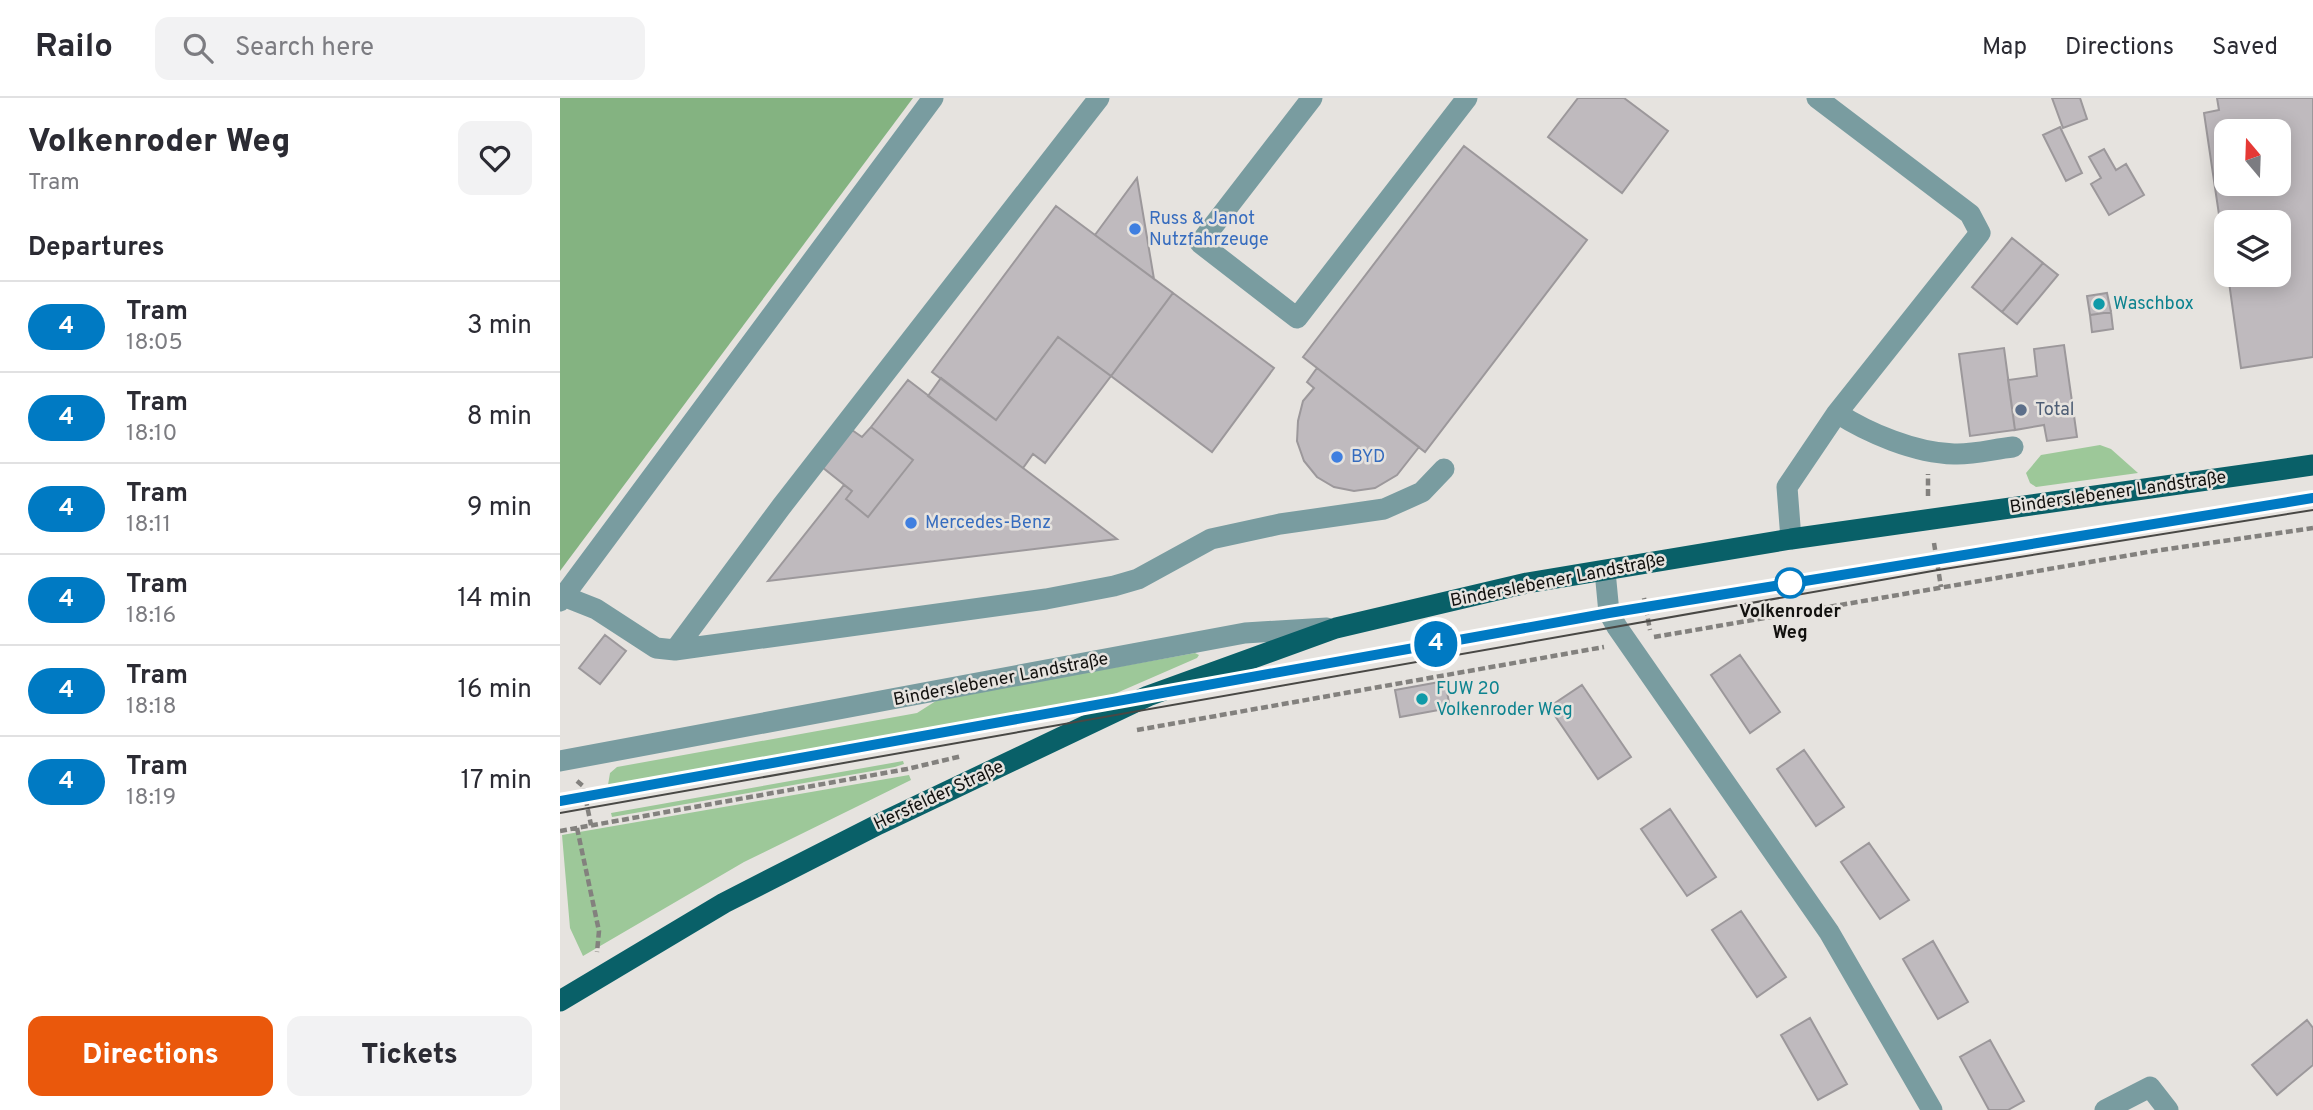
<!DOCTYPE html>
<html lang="en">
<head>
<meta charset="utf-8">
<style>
  :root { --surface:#fff; --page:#f2f2f3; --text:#2b2b33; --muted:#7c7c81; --line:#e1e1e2; --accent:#ea580c }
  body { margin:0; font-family:Overpass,sans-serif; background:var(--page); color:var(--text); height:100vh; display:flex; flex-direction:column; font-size:26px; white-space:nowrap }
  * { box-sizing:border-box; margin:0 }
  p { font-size:23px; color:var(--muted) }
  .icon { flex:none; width:38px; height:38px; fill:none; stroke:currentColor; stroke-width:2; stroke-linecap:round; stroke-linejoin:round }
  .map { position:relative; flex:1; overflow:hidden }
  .sheet { display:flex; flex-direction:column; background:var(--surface); width:560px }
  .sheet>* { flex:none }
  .badge { padding:0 14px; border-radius:23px; font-size:24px; line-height:46px }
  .needle { width:46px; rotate:341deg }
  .buttons { position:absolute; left:1654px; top:21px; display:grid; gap:14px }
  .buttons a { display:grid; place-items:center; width:77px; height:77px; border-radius:14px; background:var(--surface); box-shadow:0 4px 18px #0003; font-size:35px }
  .map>.badge { position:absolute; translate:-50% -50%; box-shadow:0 0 0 4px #fff }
  h2 { padding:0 28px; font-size:26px; line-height:63px }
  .round { display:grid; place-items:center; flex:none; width:74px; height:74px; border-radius:14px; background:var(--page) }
  .head { display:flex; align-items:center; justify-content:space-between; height:119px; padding:0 28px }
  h1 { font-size:33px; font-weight:800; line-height:52px }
  .primary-button { display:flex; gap:14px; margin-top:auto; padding:14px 28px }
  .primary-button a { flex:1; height:80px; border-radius:14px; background:var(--accent); color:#fff; font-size:28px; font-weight:800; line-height:80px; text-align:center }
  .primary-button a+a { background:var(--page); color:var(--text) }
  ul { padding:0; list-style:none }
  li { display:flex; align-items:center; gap:21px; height:91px; padding:0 28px; border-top:2px solid var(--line) }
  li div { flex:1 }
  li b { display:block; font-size:26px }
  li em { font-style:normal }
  li .badge { min-width:77px; font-weight:700; text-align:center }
  header { display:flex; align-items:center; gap:42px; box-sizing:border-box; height:98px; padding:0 35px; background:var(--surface); border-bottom:2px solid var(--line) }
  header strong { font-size:33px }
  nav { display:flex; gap:38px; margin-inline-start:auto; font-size:24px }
  .search { width:490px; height:63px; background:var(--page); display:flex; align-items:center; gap:18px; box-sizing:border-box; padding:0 24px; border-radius:14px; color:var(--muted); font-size:26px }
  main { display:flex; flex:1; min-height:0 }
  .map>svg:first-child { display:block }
  .green { fill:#9dc899 }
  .forest { fill:#84b381 }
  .building { fill:#bfbabe; stroke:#9c989b; stroke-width:2; fill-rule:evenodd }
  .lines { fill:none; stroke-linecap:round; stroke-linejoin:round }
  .path { stroke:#83817e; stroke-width:4.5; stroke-dasharray:7 3.5; stroke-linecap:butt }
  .minor { stroke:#799ca0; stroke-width:21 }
  .major { stroke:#096068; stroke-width:21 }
  .tram { stroke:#494845; stroke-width:2 }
  .line-casing { stroke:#fff; stroke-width:16 }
  .line { stroke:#007ac3; stroke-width:10 }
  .shop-dot { fill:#3f7fe0; stroke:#e6e3df; stroke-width:2.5 }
  .culture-dot { fill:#0f9aa8; stroke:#e6e3df; stroke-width:2.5 }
  .service-dot { fill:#5c6f8a; stroke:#e6e3df; stroke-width:2.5 }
  .stop-dot { fill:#fff; stroke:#007ac3; stroke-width:3.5 }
  .labels { text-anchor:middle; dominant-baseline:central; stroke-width:5; stroke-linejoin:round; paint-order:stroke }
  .shop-label { font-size:18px; fill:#366cbe; stroke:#e6e3df; text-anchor:start }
  .culture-label { font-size:18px; fill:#0d838f; stroke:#e6e3df; text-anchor:start }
  .service-label { font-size:18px; fill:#4e5e75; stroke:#e6e3df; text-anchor:start }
  .street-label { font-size:18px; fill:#12110f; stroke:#e6e3df }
  .stop-label { font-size:18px; font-weight:bold; fill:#12110f; stroke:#e6e3df }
</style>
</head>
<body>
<header>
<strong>Railo</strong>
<div class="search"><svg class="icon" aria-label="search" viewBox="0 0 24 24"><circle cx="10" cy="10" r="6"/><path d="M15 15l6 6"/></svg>Search here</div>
<nav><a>Map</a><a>Directions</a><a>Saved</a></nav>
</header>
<main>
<section class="sheet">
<div class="head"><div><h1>Volkenroder Weg</h1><p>Tram</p></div><a class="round"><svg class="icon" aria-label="heart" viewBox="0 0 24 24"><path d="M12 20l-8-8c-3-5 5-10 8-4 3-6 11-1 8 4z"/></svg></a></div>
<h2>Departures</h2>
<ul>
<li><span class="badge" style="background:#007ac3;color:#fff">4</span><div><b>Tram</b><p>18:05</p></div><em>3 min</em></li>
<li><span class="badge" style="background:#007ac3;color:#fff">4</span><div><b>Tram</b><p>18:10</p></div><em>8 min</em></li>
<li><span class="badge" style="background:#007ac3;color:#fff">4</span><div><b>Tram</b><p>18:11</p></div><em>9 min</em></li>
<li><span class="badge" style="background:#007ac3;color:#fff">4</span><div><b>Tram</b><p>18:16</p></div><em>14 min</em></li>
<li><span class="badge" style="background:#007ac3;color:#fff">4</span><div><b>Tram</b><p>18:18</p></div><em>16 min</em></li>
<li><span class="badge" style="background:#007ac3;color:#fff">4</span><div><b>Tram</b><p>18:19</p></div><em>17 min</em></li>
</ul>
<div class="primary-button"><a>Directions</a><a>Tickets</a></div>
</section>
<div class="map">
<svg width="1753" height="1012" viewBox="0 0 1753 1012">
  <rect width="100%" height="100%" fill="#e6e3df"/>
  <!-- green -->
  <path class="green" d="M 1540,347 L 1551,351 L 1578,375 L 1476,389 L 1470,385 L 1466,375 L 1481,357 Z
    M 635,555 L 639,557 L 637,560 L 552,597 L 48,687 L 50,675 L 57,669 L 357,615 L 379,601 Z
    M 343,663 L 344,666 L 335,669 L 52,719 L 51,715 Z
    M 349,677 L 351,682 L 184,764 L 23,858 L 10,830 L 2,737 Z"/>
  <!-- forest -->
  <path class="forest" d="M 0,0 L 353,0 L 0,473 Z"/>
  <!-- building -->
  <path class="building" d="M 1018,0 L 1064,0 L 1108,33 L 1062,95 L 988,39 Z
    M 1492,0 L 1520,0 L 1527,21 L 1503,30 Z
    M 1657,0 L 1753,0 L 1753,259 L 1681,270 L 1668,177 L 1718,177 L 1718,124 L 1666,124 L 1666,164 L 1644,15 L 1659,12 ZM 1666,33 L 1718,33 L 1718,86 L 1666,86 Z
    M 1500,29 L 1522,75 L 1506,83 L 1483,37 Z
    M 904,48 L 1027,142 L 865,354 L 743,259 Z
    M 1544,51 L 1556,72 L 1566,66 L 1584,97 L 1549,117 L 1531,86 L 1541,80 L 1529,59 Z
    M 577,80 L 594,181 L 535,137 Z
    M 496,108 L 613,195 L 551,278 L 498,239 L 436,322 L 372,274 Z
    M 1452,140 L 1483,165 L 1442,214 L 1412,189 Z
    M 1483,165 L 1498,177 L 1457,226 L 1442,214 Z
    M 613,195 L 714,270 L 652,354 L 551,278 Z
    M 1547,195 L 1551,214 L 1530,217 L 1527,198 Z
    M 1551,214 L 1553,231 L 1532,234 L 1530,217 Z
    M 498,239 L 551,278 L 485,365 L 473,356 L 463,370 L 368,298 L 381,280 L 436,322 Z
    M 1504,247 L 1517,339 L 1487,343 L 1484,327 L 1455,332 L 1448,282 L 1477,278 L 1474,251 Z
    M 1444,250 L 1455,332 L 1410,338 L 1399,256 Z
    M 757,270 L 859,349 L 837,377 L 815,390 L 794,393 L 774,389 L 757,379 L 744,363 L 737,343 L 738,323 L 743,303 L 754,290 L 747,284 Z
    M 348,282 L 463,370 L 557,441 L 208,483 L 284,387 L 292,393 L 286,401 L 308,419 L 353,362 L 311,329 Z
    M 311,329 L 353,362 L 308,419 L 286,401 L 292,393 L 262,369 L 292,332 L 302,339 Z
    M 45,537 L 66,553 L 40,586 L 19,570 Z
    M 1180,557 L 1220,614 L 1190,635 L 1151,577 Z
    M 885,583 L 890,610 L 840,619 L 835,592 Z
    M 1022,587 L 1071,659 L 1038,681 L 989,609 Z
    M 1244,652 L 1284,709 L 1256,728 L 1217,671 Z
    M 1110,711 L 1156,779 L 1127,798 L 1081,731 Z
    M 1309,745 L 1349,802 L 1320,821 L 1281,764 Z
    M 1181,813 L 1226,879 L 1197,899 L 1152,832 Z
    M 1373,843 L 1408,904 L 1378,921 L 1343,861 Z
    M 1250,920 L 1287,986 L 1258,1002 L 1221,937 Z
    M 1747,922 L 1753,930 L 1753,967 L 1717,997 L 1692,967 Z
    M 1430,942 L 1464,1003 L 1448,1012 L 1429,1012 L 1400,959 Z"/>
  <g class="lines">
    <!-- path -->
    <path class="path" d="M 1368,398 L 1368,376
      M 1374,445 L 1381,489
      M 1084,500 L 1090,532
      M 1094,539 L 1588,454 L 1753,430
      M 577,632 L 1044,549
      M 17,683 L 23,688 L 31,727
      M 17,730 L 39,833 L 37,854
      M 0,733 L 347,671 L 402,658"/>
    <!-- minor -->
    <path class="minor" d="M 752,0 L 640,145 L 737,220 L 907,0
      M 1257,0 L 1410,116 L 1420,135 L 1277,315
      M 1231,441 L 1227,389 L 1277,315 C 1308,335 1355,355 1394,356 C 1413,357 1434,351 1453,349
      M 1045,473 L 1049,515 L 1057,529 L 1269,834 L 1372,1012
      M 3,498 L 36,511 L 96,550 L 115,552 L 221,409 L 539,0
      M 0,503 L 373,0
      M 115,552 L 486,501 L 554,488 L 578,481 L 651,441 L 720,426 L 824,411 L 862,394 L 884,371
      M 0,663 L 685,535 L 767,530
      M 1545,1012 L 1590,989 L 1608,1012"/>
    <!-- major -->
    <path class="major" d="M 0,903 L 164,805 L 319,726 L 588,598 L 776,530 L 967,485 L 1231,441 L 1753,367"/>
    <!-- tram -->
    <path class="tram" d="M 0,703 L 1049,515 L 1753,400
      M 0,715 L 1378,472 L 1753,412"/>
  </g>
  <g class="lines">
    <defs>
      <path id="line" d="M 0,703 L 1049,515 L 1753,400"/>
    </defs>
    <!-- line casing -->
    <use href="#line" class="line-casing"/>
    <!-- line -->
    <use href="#line" class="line"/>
  </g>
  <!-- markers -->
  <g class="shop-dot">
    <circle cx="575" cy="131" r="7"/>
    <circle cx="777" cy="359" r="7"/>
    <circle cx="351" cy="425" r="7"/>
  </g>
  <g class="culture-dot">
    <circle cx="1539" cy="206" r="7"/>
    <circle cx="862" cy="601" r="7"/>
  </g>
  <circle class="service-dot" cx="1461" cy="312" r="7"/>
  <circle class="stop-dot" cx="1230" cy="485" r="14"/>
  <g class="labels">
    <!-- shop labels -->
    <g class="shop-label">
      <text x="589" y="121">Russ &amp; Janot<tspan x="589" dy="21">Nutzfahrzeuge</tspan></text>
      <text x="791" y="359">BYD</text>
      <text x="365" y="425">Mercedes-Benz</text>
    </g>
    <!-- culture labels -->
    <g class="culture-label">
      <text x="1553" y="206">Waschbox</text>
      <text x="876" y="591">FUW 20<tspan x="876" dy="21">Volkenroder Weg</tspan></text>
    </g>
    <!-- service labels -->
    <g class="service-label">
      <text x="1475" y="312">Total</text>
    </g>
    <!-- street labels -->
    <g class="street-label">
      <text transform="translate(1558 395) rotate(-8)">Binderslebener Landstraße</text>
      <text transform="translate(998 483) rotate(-11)">Binderslebener Landstraße</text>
      <text transform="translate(441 582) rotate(-11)">Binderslebener Landstraße</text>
      <text transform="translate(379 698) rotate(-25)">Hersfelder Straße</text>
    </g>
    <!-- stop labels -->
    <g class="stop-label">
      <text x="1230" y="514">Volkenroder<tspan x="1230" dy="21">Weg</tspan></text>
    </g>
  </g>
</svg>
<div class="buttons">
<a><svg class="needle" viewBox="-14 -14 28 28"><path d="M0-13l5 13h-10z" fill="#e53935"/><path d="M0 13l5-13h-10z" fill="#7c7c81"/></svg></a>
<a><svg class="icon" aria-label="layers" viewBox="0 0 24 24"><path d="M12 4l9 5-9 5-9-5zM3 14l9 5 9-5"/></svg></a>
</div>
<b class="badge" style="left:876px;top:546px;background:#007ac3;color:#fff">4</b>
</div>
</main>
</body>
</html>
